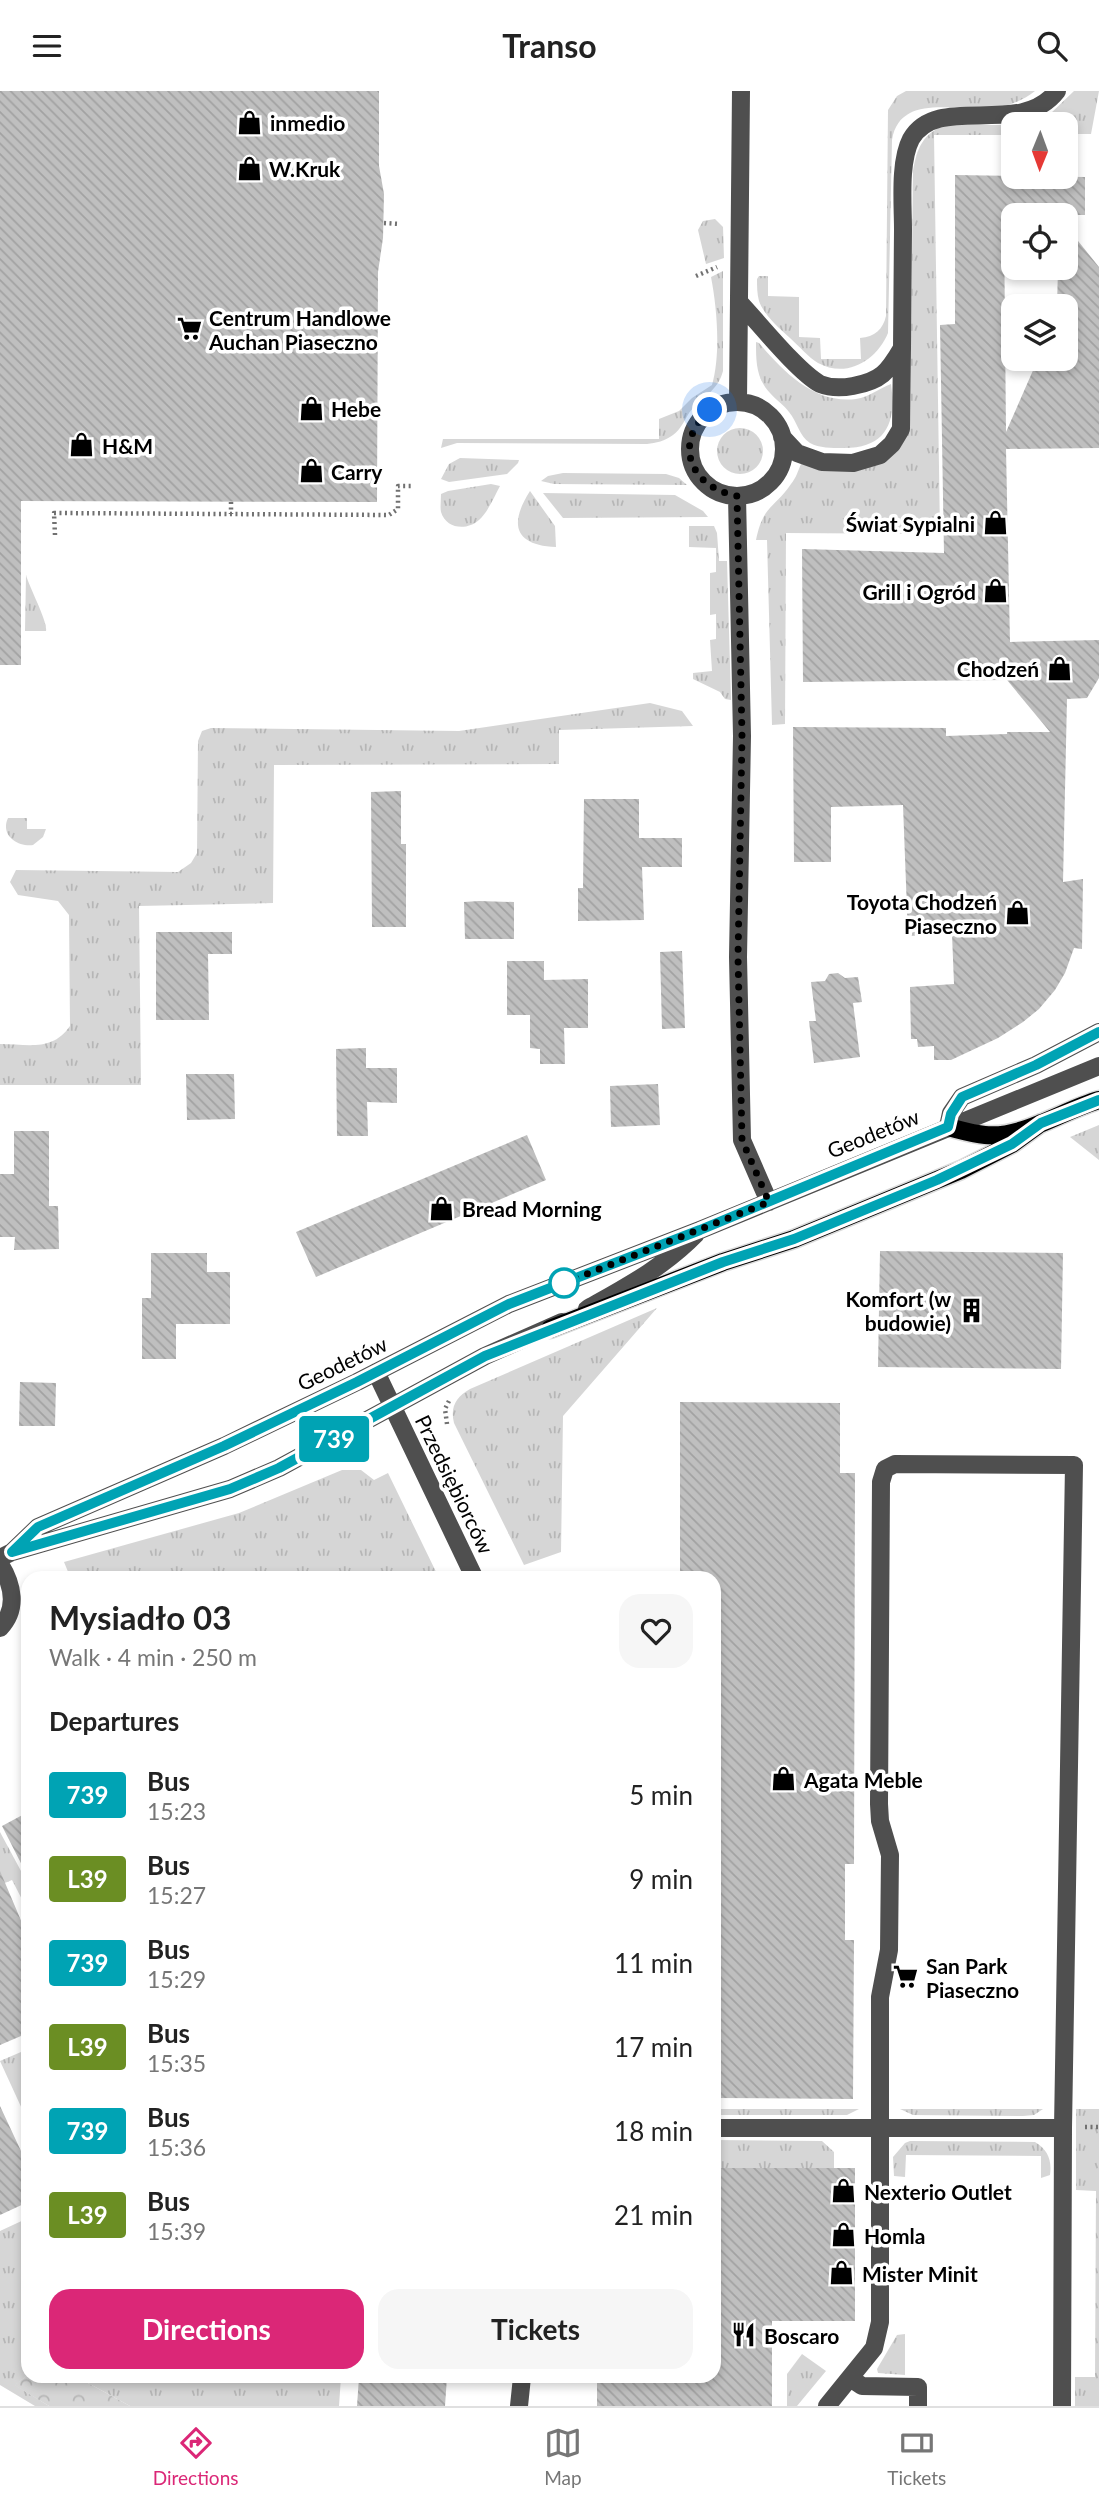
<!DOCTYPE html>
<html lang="en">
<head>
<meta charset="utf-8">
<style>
  :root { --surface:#fff; --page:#f6f6f6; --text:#222; --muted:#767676; --line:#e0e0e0; --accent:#db2777 }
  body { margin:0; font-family:Lato,sans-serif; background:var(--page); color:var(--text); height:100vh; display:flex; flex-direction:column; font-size:26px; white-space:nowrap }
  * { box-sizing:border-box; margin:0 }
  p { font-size:23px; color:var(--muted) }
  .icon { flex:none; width:38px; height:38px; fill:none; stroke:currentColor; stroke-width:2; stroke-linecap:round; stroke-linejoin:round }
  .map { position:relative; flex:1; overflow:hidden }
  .side { position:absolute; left:21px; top:1480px; width:700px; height:812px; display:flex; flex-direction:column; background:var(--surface); border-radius:21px; box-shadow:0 4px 10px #0003 }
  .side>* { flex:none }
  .badge { padding:0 14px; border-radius:5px; font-size:24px; line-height:46px }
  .needle { width:46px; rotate:181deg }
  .tools { position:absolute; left:1001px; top:21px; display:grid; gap:14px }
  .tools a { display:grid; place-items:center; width:77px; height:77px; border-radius:14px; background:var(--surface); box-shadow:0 4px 10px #0003; font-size:35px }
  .you { position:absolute; width:35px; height:35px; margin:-18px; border:5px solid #fff; border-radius:50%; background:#1a73e8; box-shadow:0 0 0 10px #1a73e833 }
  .map>.badge { position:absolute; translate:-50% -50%; box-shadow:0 0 0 4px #fff }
  h2 { padding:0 28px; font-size:26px; line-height:63px }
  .round { display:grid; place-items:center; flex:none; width:74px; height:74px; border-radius:21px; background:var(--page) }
  .headline { display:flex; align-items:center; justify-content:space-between; height:119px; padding:0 28px }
  h1 { font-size:33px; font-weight:700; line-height:52px }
  .cta { display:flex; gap:14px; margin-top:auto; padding:14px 28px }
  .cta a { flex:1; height:80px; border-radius:21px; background:var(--accent); color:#fff; font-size:28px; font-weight:700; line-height:80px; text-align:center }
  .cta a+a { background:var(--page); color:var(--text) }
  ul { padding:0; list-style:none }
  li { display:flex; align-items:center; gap:21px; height:84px; padding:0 28px }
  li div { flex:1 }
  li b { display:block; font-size:26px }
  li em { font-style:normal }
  li .badge { min-width:77px; font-weight:700; text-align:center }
  header { display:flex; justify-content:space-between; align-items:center; height:91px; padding:0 28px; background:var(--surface); font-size:32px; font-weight:700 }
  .tab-bar { display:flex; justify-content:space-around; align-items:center; height:98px; border-top:2px solid var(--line); background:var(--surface); font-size:19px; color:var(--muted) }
  .tab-bar a { display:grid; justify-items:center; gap:4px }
  .tab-bar .active { color:var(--accent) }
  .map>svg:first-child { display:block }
  .grass { fill:url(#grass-tufts) }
  .forest { fill:url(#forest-crowns) }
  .building { fill:url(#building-back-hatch) }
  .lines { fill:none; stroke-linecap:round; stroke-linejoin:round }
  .major-casing { stroke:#dbdbdb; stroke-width:21 }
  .path { stroke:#717171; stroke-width:4.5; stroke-dasharray:2 3.5; stroke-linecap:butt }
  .minor { stroke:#4f4f4f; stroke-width:18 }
  .major { stroke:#000; stroke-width:18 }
  .line-casing { stroke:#fff; stroke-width:16 }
  .line { stroke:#00a3b4; stroke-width:10 }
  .walk { stroke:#000; stroke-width:7; stroke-dasharray:0 12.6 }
  .stop-dot { fill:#fff; stroke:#00a3b4; stroke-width:3.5 }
  .labels { text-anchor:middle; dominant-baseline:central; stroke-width:7; stroke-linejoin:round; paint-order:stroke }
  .poi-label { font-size:21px; font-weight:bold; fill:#000; stroke:#fff; text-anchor:start }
  .street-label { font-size:21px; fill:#000; stroke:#fff }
</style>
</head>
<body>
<header><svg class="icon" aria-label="menu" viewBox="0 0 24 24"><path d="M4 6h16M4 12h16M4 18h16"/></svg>Transo<svg class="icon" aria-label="search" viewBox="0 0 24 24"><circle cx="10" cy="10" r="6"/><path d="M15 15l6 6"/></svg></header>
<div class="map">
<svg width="1099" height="2315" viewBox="0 0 1099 2315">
  <defs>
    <pattern id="grass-tufts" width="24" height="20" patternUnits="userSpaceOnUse" patternTransform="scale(1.75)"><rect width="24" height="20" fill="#d6d6d6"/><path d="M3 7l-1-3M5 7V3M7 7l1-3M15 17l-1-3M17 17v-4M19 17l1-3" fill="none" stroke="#b6b6b6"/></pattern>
    <pattern id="forest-crowns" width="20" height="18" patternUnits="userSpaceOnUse" patternTransform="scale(1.75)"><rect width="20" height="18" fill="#d6d6d6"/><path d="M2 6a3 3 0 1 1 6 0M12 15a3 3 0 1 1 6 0" fill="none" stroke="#b6b6b6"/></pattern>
    <pattern id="building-back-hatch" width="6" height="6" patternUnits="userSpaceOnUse" patternTransform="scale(1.75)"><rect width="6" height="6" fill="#bfbfbf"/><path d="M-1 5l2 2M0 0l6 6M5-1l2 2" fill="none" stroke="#a2a2a2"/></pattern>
  </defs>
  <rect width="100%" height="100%" fill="#fff"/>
  <!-- grass -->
  <path class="grass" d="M 906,0 L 1035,0 C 1024,9 1009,15 995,17 C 960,22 900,0 892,49 L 888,242 C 877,269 847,288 818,272 C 808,266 799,255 790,247 C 779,237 764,224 759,210 C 757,203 757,195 757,188 L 759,185 L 768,185 L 768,205 L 799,206 L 799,246 L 820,247 L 821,268 L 861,268 L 860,247 C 875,246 883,238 886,225 L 888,19 L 897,5 Z
    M 1074,0 L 1099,0 L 1091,43 L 1066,43 L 1066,33 L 1024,33 L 1050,23 Z
    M 946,34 L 1013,34 L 1013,44 L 934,44 L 940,443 L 786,442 L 785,633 L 772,634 L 767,449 L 756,449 C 763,414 774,418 791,393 C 796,387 798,380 801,373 L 859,377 L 910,331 L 913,80 C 917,57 923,42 946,34 Z
    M 715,128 L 723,136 L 724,167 L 706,173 L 698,139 L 703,130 Z
    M 723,180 L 723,280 C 718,300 701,307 689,322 C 684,330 681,338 673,344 C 665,350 656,352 647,353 L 457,352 L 441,357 L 443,348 L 659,348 L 659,328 L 679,320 L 692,307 L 712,294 C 721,263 717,217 711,186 Z
    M 756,251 L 759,252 C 784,281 814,313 856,308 C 869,306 880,297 891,293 C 897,333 885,358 842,357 C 832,357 819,357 810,352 C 799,345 797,330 789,321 C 784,314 776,309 770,302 C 756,287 756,271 756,251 Z
    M717 360a23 23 0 1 1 46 0a23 23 0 1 1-46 0Z
    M 460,367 L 519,369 L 518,372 L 507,383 L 449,391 L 441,388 L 449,373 Z
    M 563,382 L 666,383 L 679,387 L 687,394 L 554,393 L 541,390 L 548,385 Z
    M 491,393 L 500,395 C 494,406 488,421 479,429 C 467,440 446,438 441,421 C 440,416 441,409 441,403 L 448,400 Z
    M 530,400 L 555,435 L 556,456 C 514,454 509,433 530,400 Z
    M 543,402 L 675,404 L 703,420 L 708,426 L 563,427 Z
    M 689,435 L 714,435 L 717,442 L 719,470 L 727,470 L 731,609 L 725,608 L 720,601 L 693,588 L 693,582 L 712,580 L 710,549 L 716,548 L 716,523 L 710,524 L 710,482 L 716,481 L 716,457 L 689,456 Z
    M 26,484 C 30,498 48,531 46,540 L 25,540 Z
    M 650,612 L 682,620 L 693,635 L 559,639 L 559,673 L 274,674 L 273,812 L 139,815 L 141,994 L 0,994 L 0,953 C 28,953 52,961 70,935 L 69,824 L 58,810 L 18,804 L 10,791 L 16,779 L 178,781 L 191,772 L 197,762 L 198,650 L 202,640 L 211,637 L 459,640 Z
    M 8,727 L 27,727 L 27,738 L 46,738 L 43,746 L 33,754 C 17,756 0,744 8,727 Z
    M 1099,1034 L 1099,1069 L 1070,1046 Z
    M 657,1217 L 563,1325 L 561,1461 L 524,1474 L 454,1332 C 450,1316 456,1306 470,1298 Z
    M 342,1379 L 361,1379 L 374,1389 L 388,1382 L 439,1487 L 71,1488 L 64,1471 L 239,1422 Z
    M 0,1741 L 21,1780 L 28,1777 L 28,1820 L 12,1789 L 0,1794 Z
    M 28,1958 L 28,2031 L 0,1970 Z
    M 714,2018 L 859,2018 L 847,2024 L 714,2024 Z
    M 900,2018 L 1043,2018 L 1034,2024 L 1023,2025 L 913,2024 Z
    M 1076,2018 L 1099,2018 L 1099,2315 L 1075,2315 L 1075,2286 L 1095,2286 L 1096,2100 L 1076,2099 Z
    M 714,2049 L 822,2050 L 834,2061 L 834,2077 L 714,2077 Z
    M 910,2050 L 1035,2051 C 1048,2059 1052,2069 1050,2084 L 1041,2087 L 1041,2065 L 906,2064 L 905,2086 L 894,2085 L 893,2066 L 905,2052 Z
    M 28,2127 L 28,2284 L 15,2294 L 49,2315 L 35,2315 L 0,2294 L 0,2140 Z
    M 905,2243 L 905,2284 L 878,2282 L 877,2278 L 897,2244 Z
    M 802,2263 L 826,2280 L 797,2315 L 787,2315 L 787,2283 Z
    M 77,2286 L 341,2286 L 339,2315 L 130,2315 Z"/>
  <!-- forest -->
  <path class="forest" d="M 28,2284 L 77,2286 L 130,2315 L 49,2315 L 14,2294 Z"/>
  <!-- building -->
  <path class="building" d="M 0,0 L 379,0 L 379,75 L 384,103 L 383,147 L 378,181 L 377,411 L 21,410 L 21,574 L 0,574 Z
    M 955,84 L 1085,86 L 1085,124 L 1013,124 L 1013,131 L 1004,131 L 1006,341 L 1038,268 L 1066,268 L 1066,215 L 1057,215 L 1058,177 L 1066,177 L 1066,135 L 1099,176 L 1099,357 L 1006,358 L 1010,551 L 1099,549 L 1099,587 L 1087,607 L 1067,608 L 1063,791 L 1083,788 L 1082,858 L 1074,857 L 1065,882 L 1055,899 L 1039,918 L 1023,931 L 998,947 L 951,969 L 934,969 L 934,955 L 918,956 L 917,948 L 911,948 L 910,896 L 954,893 L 952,843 L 908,845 L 903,714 L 831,716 L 831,771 L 794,771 L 793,636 L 946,637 L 946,645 L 1007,643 L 1007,641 L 1050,641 L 1007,589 L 803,591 L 802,458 L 944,462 L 940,234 L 955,233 Z
    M 401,700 L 401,753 L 406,753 L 406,836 L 372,836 L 371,701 Z
    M 584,708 L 639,708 L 639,747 L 682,747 L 682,776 L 642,776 L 644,829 L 578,830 L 578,797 L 583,797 Z
    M 479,810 L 514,811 L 514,848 L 465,848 L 464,811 Z
    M 156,841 L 232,841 L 232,863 L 208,863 L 209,929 L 156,929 Z
    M 682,860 L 685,937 L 662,938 L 660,861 Z
    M 507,870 L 544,870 L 544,889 L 588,888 L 588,937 L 564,937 L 565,973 L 540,973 L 540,958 L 530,957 L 530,924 L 507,924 Z
    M 838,882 L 845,887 L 858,886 L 862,911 L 853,912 L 860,966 L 814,972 L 809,930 L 816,930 L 811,891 L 825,890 L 829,883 Z
    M 366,957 L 366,977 L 397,977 L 397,1012 L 367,1011 L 368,1045 L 337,1045 L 336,958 Z
    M 186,983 L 234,983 L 235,1028 L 187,1029 Z
    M 658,993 L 660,1034 L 611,1036 L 610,995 Z
    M 14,1040 L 49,1040 L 49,1115 L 58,1115 L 59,1158 L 14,1159 L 15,1146 L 0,1146 L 0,1083 L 14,1083 Z
    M 527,1044 L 546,1089 L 316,1186 L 296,1141 Z
    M 880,1160 L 1063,1162 L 1061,1278 L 878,1276 Z
    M 151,1162 L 207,1162 L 207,1181 L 230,1181 L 230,1233 L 176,1233 L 176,1268 L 142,1268 L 142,1207 L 151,1207 Z
    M 20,1291 L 56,1292 L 55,1335 L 19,1335 Z
    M 680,1311 L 840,1312 L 840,1382 L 855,1382 L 854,1773 L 845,1773 L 845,1849 L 854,1849 L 853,2008 L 714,2007 L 714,1488 L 680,1488 Z
    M 28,1721 L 28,1786 L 2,1735 Z
    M 0,1780 L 28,1846 L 28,1942 L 0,1954 Z
    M 0,2015 L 28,2075 L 28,2111 L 0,2124 Z
    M 714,2077 L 855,2077 L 855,2230 L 772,2230 L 772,2315 L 597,2315 L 597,2286 L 714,2286 Z
    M 359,2286 L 447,2286 L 445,2315 L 357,2315 Z"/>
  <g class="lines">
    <defs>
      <path id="major" d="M 948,1036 C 960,1039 973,1043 985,1044 C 1023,1048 1063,1019 1099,1009
        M 550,1238 L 723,1171 L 794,1148 L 961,1079 L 1012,1053 L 1041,1032"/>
    </defs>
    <!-- major casing -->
    <use href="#major" class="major-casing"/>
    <!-- path -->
    <path class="path" d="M 384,132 L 399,133
      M 696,185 L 717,176
      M 231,411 L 231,423
      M 55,444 L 54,422 L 389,424 L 398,418 L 398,395 L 414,395
      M 447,1333 L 445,1318 L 449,1310
      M 1085,2036 L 1099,2036"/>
    <!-- minor -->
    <path class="minor" d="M 739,211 C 759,232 797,280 820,293 C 830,297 842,297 853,295 C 881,290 888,281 902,257 C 902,218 903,178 903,139 C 903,113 899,71 911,48 C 938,1 1020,48 1057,0
      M 738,311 L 741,0
      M690 358a47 47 0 1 1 94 0a47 47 0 1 1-94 0Z
      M 782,346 L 797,362 L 822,371 L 853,372 L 880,364 L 892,353 L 901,338 L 902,257
      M 737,405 L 742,645 L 738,866 L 742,1049 L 769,1111
      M 948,1036 L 951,1022 L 962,1006 L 1036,974 L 1099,941
      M 587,1218 C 626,1196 664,1176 696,1143
      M 376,1281 L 475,1488
      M 12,1461 L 38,1436 L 224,1355 L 357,1291 L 509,1213 L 700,1139 L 1099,975
      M 0,1467 L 12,1461 L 230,1398 L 279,1377 L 485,1265 L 562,1231
      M 0,1473 C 13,1494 18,1518 0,1537
      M 714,2037 L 1063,2037 L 1062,2315
      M 850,2287 L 862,2295 L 918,2296 L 918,2315
      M 519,2315 L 522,2286
      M 827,2315 L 874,2257 L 880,2231 L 880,1906 L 889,1859 L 890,1764 L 880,1730 L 879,1713 L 881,1391 L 885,1378 L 895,1373 L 1074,1374 L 1063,2037"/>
    <!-- major -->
    <use href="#major" class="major"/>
  </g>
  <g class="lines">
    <defs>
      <path id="line" d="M 1099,941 L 1036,974 L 962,1006 L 951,1023 L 948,1036 L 700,1139 L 509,1213 L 357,1291 L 224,1355 L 38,1436 L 12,1461 L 230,1398 L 279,1377 L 485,1265 L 723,1171 L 794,1148 L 937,1089 L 1012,1053 L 1041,1032 L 1099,1009"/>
    </defs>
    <!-- line casing -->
    <use href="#line" class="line-casing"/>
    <!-- line -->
    <use href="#line" class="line"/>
    <!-- walk -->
    <path class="walk" d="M 564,1192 L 769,1111 L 742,1049 L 738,866 L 742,645 L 737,405 C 690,396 672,352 710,319"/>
  </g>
  <!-- icons -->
  <defs>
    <symbol id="shop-bare" viewBox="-9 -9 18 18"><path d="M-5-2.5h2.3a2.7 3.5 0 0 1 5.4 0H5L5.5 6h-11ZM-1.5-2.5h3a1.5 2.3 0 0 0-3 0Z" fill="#000" stroke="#fff" stroke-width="2.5" paint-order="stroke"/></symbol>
    <symbol id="supermarket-bare" viewBox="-9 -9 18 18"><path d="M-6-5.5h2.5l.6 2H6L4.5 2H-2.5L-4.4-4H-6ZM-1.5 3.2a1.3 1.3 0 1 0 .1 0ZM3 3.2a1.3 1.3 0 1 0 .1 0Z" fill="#000" stroke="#fff" stroke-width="2.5" paint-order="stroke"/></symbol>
    <symbol id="building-bare" viewBox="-9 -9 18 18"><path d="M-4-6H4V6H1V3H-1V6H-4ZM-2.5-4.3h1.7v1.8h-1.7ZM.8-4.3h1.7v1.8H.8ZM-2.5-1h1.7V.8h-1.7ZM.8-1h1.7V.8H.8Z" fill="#000" stroke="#fff" stroke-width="2.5" paint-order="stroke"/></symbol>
    <symbol id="restaurant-bare" viewBox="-9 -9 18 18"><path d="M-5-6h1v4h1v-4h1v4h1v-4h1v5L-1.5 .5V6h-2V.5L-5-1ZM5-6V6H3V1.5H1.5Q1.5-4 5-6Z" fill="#000" stroke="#fff" stroke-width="2.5" paint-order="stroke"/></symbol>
  </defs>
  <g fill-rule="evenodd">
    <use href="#shop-bare" x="232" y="14" width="35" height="35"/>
    <use href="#shop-bare" x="232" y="60" width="35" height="35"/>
    <use href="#supermarket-bare" x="172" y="220" width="35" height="35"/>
    <use href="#shop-bare" x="294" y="300" width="35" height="35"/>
    <use href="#shop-bare" x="64" y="336" width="35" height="35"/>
    <use href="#shop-bare" x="294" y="362" width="35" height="35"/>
    <use href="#shop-bare" x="978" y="414" width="35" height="35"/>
    <use href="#shop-bare" x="978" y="482" width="35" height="35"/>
    <use href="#shop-bare" x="1042" y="560" width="35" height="35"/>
    <use href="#shop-bare" x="1000" y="804" width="35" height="35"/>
    <use href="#shop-bare" x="424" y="1100" width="35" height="35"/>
    <use href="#building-bare" x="954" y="1202" width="35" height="35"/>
    <use href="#shop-bare" x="766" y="1670" width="35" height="35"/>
    <use href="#supermarket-bare" x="888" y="1868" width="35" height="35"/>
    <use href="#shop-bare" x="826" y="2082" width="35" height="35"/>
    <use href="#shop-bare" x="826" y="2126" width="35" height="35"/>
    <use href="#shop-bare" x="824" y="2164" width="35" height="35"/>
    <use href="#restaurant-bare" x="726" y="2226" width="35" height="35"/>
  </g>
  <!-- markers -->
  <circle class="stop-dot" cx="564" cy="1192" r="14"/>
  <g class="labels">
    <!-- poi labels -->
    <g class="poi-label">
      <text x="270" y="31">inmedio</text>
      <text x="269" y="77">W.Kruk</text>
      <text x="209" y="226">Centrum Handlowe<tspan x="209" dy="24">Auchan Piaseczno</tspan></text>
      <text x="331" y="317">Hebe</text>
      <text x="102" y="354">H&amp;M</text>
      <text x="331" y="380">Carry</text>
      <text x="975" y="432" text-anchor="end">Świat Sypialni</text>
      <text x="976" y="500" text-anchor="end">Grill i Ogród</text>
      <text x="1039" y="577" text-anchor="end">Chodzeń</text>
      <text x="997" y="810" text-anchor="end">Toyota Chodzeń<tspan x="997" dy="24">Piaseczno</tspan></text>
      <text x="462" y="1117">Bread Morning</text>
      <text x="951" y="1207" text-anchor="end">Komfort (w<tspan x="951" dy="24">budowie)</tspan></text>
      <text x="804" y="1688">Agata Meble</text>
      <text x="926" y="1874">San Park<tspan x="926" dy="24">Piaseczno</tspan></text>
      <text x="864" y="2100">Nexterio Outlet</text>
      <text x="864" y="2144">Homla</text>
      <text x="862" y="2182">Mister Minit</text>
      <text x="764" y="2244">Boscaro</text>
    </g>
    <!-- street labels -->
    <g class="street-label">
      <text transform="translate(873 1042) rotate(-22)">Geodetów</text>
      <text transform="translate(342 1272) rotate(-26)">Geodetów</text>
      <text transform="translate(455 1393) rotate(64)">Przedsiębiorców</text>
    </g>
  </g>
</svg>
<div class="tools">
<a><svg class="needle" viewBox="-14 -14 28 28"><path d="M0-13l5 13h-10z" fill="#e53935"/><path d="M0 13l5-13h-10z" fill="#767676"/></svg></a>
<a><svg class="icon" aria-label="locate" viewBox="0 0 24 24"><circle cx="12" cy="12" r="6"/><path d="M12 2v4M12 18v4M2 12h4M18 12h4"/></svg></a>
<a><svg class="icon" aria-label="layers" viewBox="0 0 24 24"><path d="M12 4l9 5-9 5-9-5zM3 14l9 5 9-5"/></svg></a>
</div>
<div class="you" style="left:710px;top:319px"></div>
<b class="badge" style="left:334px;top:1348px;background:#00a3b4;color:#fff">739</b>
<section class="side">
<div class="headline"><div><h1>Mysiadło 03</h1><p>Walk · 4 min · 250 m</p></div><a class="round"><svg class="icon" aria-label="heart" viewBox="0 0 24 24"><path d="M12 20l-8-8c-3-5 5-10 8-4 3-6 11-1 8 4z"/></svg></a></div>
<h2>Departures</h2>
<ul>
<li><span class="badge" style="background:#00a3b4;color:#fff">739</span><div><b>Bus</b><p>15:23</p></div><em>5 min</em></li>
<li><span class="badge" style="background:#6b8e23;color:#fff">L39</span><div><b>Bus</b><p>15:27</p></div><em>9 min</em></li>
<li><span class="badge" style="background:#00a3b4;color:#fff">739</span><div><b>Bus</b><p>15:29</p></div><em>11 min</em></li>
<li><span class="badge" style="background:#6b8e23;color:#fff">L39</span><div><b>Bus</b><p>15:35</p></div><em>17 min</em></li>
<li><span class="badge" style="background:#00a3b4;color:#fff">739</span><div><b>Bus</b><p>15:36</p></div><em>18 min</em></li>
<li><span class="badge" style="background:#6b8e23;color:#fff">L39</span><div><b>Bus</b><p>15:39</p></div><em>21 min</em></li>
</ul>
<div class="cta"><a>Directions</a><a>Tickets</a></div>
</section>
</div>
<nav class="tab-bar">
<a class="active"><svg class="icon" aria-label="directions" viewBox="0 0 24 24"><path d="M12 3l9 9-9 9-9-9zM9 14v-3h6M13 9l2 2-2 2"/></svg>Directions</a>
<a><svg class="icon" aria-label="map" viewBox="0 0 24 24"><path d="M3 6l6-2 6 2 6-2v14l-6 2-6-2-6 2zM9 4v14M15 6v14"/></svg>Map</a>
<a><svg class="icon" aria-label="tickets" viewBox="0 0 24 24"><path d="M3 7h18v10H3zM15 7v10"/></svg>Tickets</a>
</nav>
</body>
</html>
